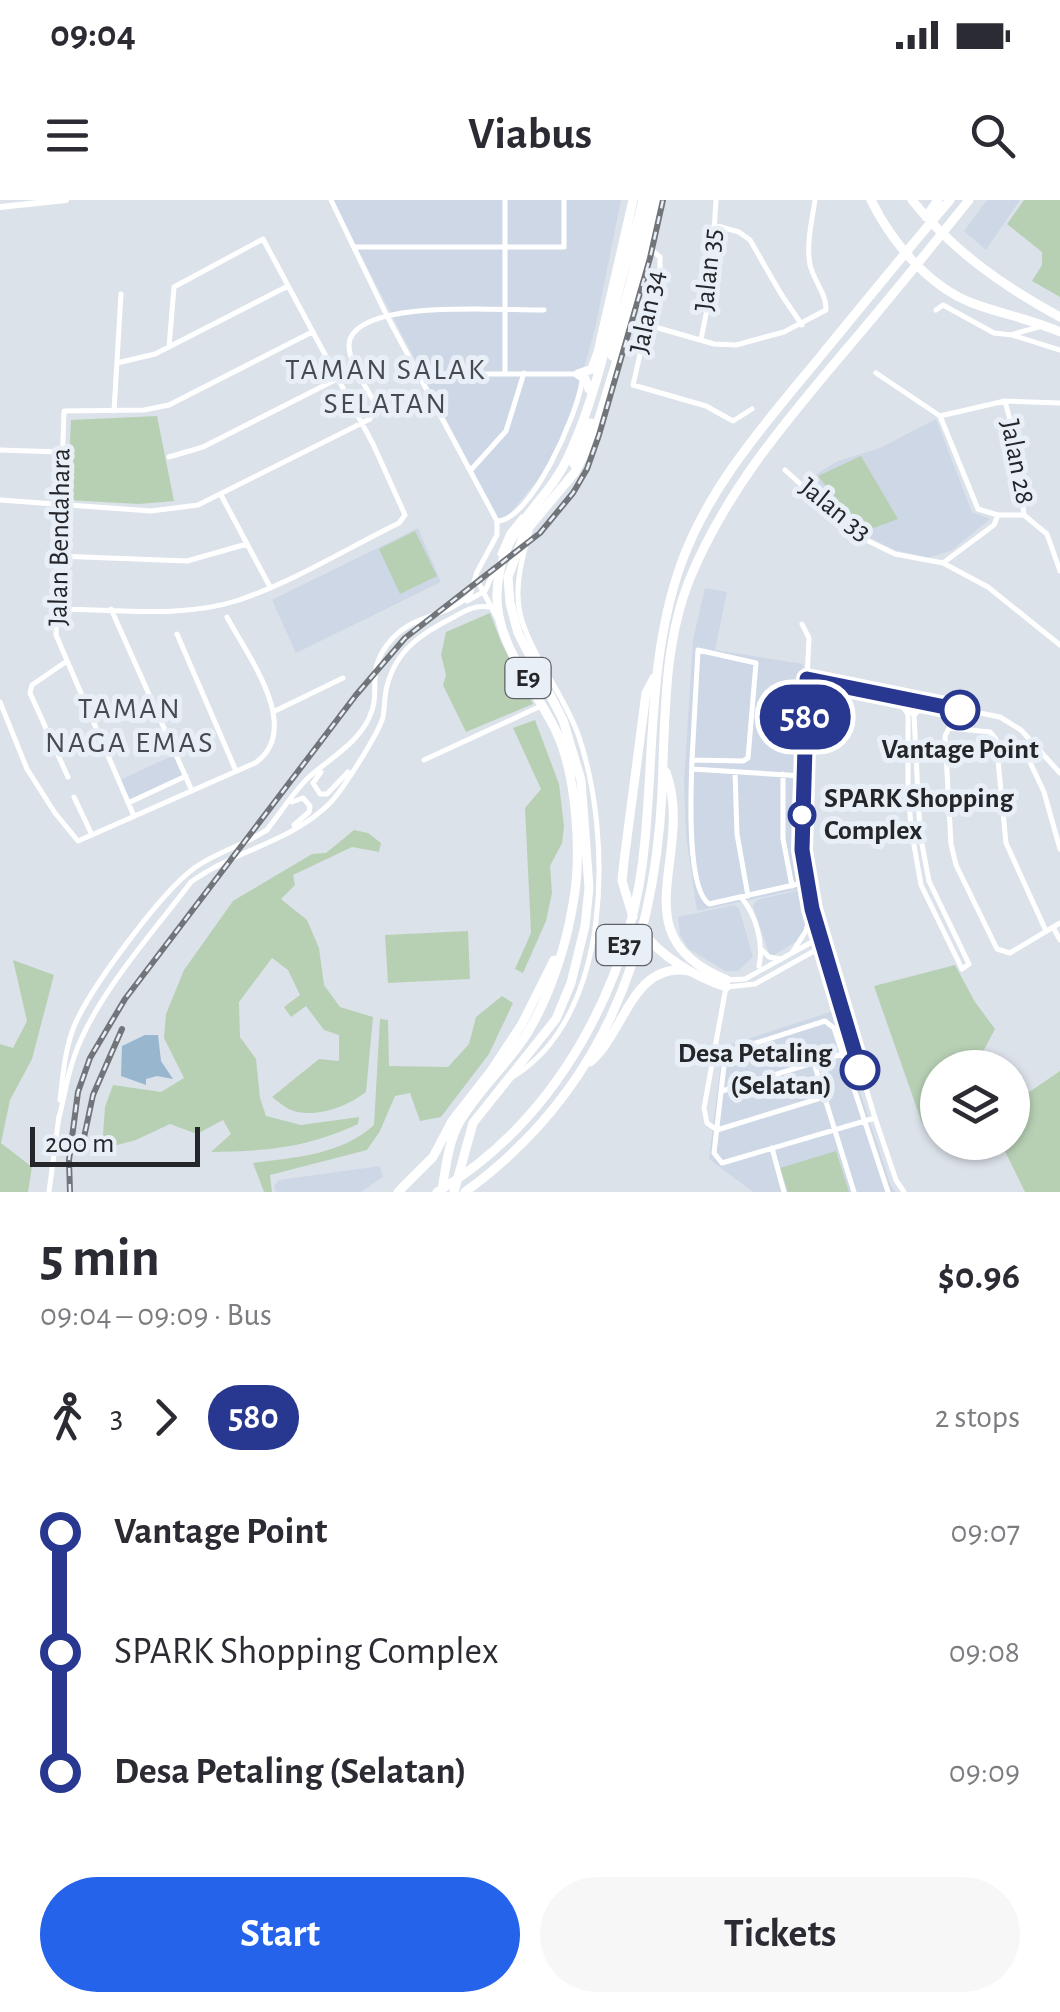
<!DOCTYPE html>
<html lang="en">
<head>
<meta charset="utf-8">
<style>
  :root { --surface:#fff; --page:#f7f7f7; --text:#2b2b33; --muted:#7c7c81; --accent:#2563eb }
  body { margin:0; font-family:"Alegreya Sans",sans-serif; background:var(--page); color:var(--text); height:100vh; display:flex; flex-direction:column; font-size:38px; white-space:nowrap }
  * { box-sizing:border-box; margin:0 }
  p { font-size:32px; color:var(--muted) }
  .icon { flex:none; width:55px; height:55px; fill:none; stroke:currentColor; stroke-width:2; stroke-linecap:round; stroke-linejoin:round }
  .map { position:relative; height:992px; overflow:hidden }
  .drawer { display:flex; flex-direction:column; background:var(--surface); flex:1 }
  .drawer>* { flex:none }
  .badge { padding:0 20px; border-radius:32px; font-size:35px; line-height:65px }
  .fabs { position:absolute; left:920px; top:850px; display:grid; gap:20px }
  .fabs a { display:grid; place-items:center; width:110px; height:110px; border-radius:50%; background:var(--surface); box-shadow:0 2px 8px #0004; font-size:50px }
  .scale { position:absolute; left:30px; bottom:25px; width:170px; box-sizing:border-box; padding-left:10px; border:5px solid #242629; border-top:0; font-size:28px; line-height:35px; white-space:nowrap; color:#242629; -webkit-text-stroke:8px #e9eff7; paint-order:stroke }
  .map>.badge { position:absolute; translate:-50% -50%; box-shadow:0 0 0 5px #fff }
  .legs { display:flex; align-items:center; gap:15px; height:110px; padding:0 40px; font-size:32px }
  .legs p { margin-inline-start:auto }
  .headline { display:flex; align-items:center; justify-content:space-between; height:170px; padding:0 40px }
  h1 { font-size:55px; font-weight:700; line-height:75px }
  .primary-button { display:flex; gap:20px; margin-top:auto; padding:20px 40px }
  .primary-button a { flex:1; height:115px; border-radius:60px; background:var(--accent); color:#fff; font-size:40px; font-weight:700; line-height:115px; text-align:center }
  .primary-button a+a { background:var(--page); color:var(--text) }
  ul { padding:0 40px; list-style:none }
  li { display:flex; align-items:center; gap:35px; height:120px; font-size:38px }
  li i { display:grid; place-items:center; width:15px; height:100%; margin:0 12px; background:currentColor }
  li i::after { content:''; width:25px; height:25px; margin:-12px; border:8px solid; border-radius:50%; background:var(--surface) }
  li p { margin-inline-start:auto }
  li:first-child i { background:linear-gradient(#0000 50%,currentColor 0) }
  li:last-child i { background:linear-gradient(currentColor 50%,#0000 0) }
  .status { display:flex; justify-content:space-between; align-items:center; height:70px; padding:0 50px; background:var(--surface); direction:ltr }
  .status svg { height:28px; fill:currentColor }
  header { display:flex; justify-content:space-between; align-items:center; height:130px; padding:0 40px; background:var(--surface); font-size:45px; font-weight:700 }
  .map>svg:first-child { display:block }
  .built { fill:#ced7e6 }
  .green { fill:#b7d0b4 }
  .water { fill:#98b6ce }
  .lines { fill:none; stroke-linecap:round; stroke-linejoin:round }
  .minor { stroke:#fff; stroke-width:5 }
  .tertiary { stroke:#fff; stroke-width:5 }
  .secondary { stroke:#fff; stroke-width:6 }
  .motorway { stroke:#fff; stroke-width:9 }
  .rail-casing { stroke:#71757a; stroke-width:6 }
  .rail { stroke:#e9eff7; stroke-width:2.5; stroke-dasharray:8; stroke-linecap:butt }
  .line-1-casing { stroke:#fff; stroke-width:22 }
  .line-1 { stroke:#283890; stroke-width:15 }
  .stop-1-dot { fill:#fff; stroke:#283890; stroke-width:5 }
  .labels { text-anchor:middle; dominant-baseline:central; stroke-width:10; stroke-linejoin:round; paint-order:stroke }
  .shield { fill:#e9eff7; stroke:#5f6267; stroke-width:2.5 }
  .shield-label { font-size:25px; font-weight:bold; fill:#242629 }
  .street-label { font-size:28px; fill:#242629; stroke:#e9eff7 }
  .stop-label { font-size:28px; font-weight:bold; fill:#242629; stroke:#e9eff7 }
  .neighbourhood-label { font-size:30px; letter-spacing:2.5px; fill:#464b52; stroke:#e9eff7 }
</style>
</head>
<body>
<div class="status"><b>09:04</b><svg viewBox="0 0 49 12"><path d="M0 12V9h3v3zM5 12V6h3v6zM10 12V3h3v9zM15 12V0h3v12zM26 1h20v11H26zM47 4h2v5h-2z"/></svg></div>
<header><svg class="icon" aria-label="menu" viewBox="0 0 24 24"><path d="M4 6h16M4 12h16M4 18h16"/></svg>Viabus<svg class="icon" aria-label="search" viewBox="0 0 24 24"><circle cx="10" cy="10" r="6"/><path d="M15 15l6 6"/></svg></header>
<div class="map">
<svg width="1060" height="992" viewBox="0 0 1060 992">
  <rect width="100%" height="100%" fill="#dce2ea"/>
  <!-- built -->
  <path class="built" d="M 332,0 L 621,0 L 595,129 L 571,215 L 550,265 L 508,316 L 498,319 Z
    M 987,0 L 1020,0 L 986,50 L 964,31 Z
    M 936,219 L 972,312 L 990,319 L 951,351 L 927,358 L 895,350 L 860,333 L 810,278 L 838,261 L 880,248 Z
    M 418,328 L 441,382 L 296,453 L 272,400 Z
    M 705,388 L 727,392 L 715,450 L 803,464 L 790,622 L 800,689 L 697,711 L 686,635 L 684,583 L 693,440 Z
    M 174,555 L 183,575 L 129,600 L 120,580 Z
    M 800,690 L 807,719 L 805,730 L 800,739 L 774,755 L 769,754 L 753,706 L 757,700 Z
    M 734,705 L 739,708 L 753,757 L 738,771 L 725,771 L 689,749 L 680,735 L 678,717 Z
    M 833,811 L 891,986 L 896,992 L 753,992 L 709,959 L 723,847 Z
    M 380,966 L 383,977 L 361,992 L 276,992 L 274,986 L 279,980 Z"/>
  <!-- green -->
  <path class="green" d="M 1024,0 L 1060,0 L 1060,97 L 1032,81 L 1042,65 L 1042,52 L 1007,24 Z
    M 157,216 L 174,301 L 139,304 L 67,300 L 71,220 Z
    M 861,256 L 898,319 L 863,332 L 818,276 Z
    M 415,331 L 437,376 L 400,394 L 379,349 Z
    M 490,413 L 501,442 L 533,504 L 466,532 L 443,485 L 446,475 L 441,455 L 446,432 Z
    M 535,520 L 559,584 L 564,626 L 562,643 L 550,666 L 552,693 L 546,721 L 523,773 L 515,769 L 531,733 L 525,608 L 541,589 L 513,528 Z
    M 354,630 L 368,633 L 381,643 L 379,652 L 352,647 L 293,675 L 295,685 L 281,699 L 307,720 L 319,748 L 324,785 L 340,807 L 373,817 L 366,892 C 348,906 318,918 294,911 C 286,909 279,902 272,897 L 319,859 L 339,861 L 339,835 L 324,830 L 306,806 L 291,817 L 284,807 L 300,795 L 288,770 L 272,758 L 239,802 L 240,837 L 256,859 L 260,898 L 266,916 L 301,925 L 359,917 L 358,924 C 307,948 267,951 211,952 L 231,934 L 223,920 L 197,934 L 170,924 L 136,940 L 102,949 L 105,907 L 113,885 L 161,892 L 184,878 L 164,838 L 166,814 L 184,770 L 233,701 L 312,654 L 326,653 Z
    M 468,731 L 470,779 L 388,783 L 385,735 Z
    M 13,760 L 54,775 L 32,859 L 10,900 L 1,943 L 32,967 L 28,992 L 0,992 L 0,844 L 13,848 L 27,821 Z
    M 955,765 L 975,802 L 995,829 L 975,867 L 938,868 L 937,917 L 922,923 L 874,786 Z
    M 502,796 L 513,803 L 489,854 L 441,917 L 420,921 L 410,893 L 395,896 L 380,931 L 367,950 L 270,975 L 272,992 L 264,992 L 253,963 C 296,957 341,955 374,925 L 380,819 L 388,820 L 389,866 L 448,867 L 469,844 L 476,817 Z
    M 1060,871 L 1060,992 L 1025,992 L 1001,943 L 1012,942 L 1013,903 Z
    M 836,951 L 849,992 L 788,992 L 780,968 Z"/>
  <!-- water -->
  <path class="water" d="M 145,835 L 158,835 L 161,861 L 173,879 L 157,876 L 146,879 L 146,885 L 121,876 L 122,846 Z"/>
  <g class="lines">
    <!-- minor -->
    <path class="minor" d="M 505,0 L 505,173
      M 714,25 L 739,32 L 750,40 L 781,94 L 802,125
      M 647,46 L 660,57 L 660,67 L 633,185 L 706,206 L 733,221 L 752,209
      M 354,47 L 564,47 L 564,0
      M 936,110 L 943,105 L 994,133 L 1012,135 L 1060,150
      M 648,125 L 714,144 L 736,145 L 784,132 L 826,110 C 827,95 814,81 810,65 C 806,45 812,20 815,0
      M 1014,134 L 1042,126
      M 701,139 L 710,95 L 716,0
      M 117,163 L 155,154 L 288,86
      M 876,173 L 940,216 L 978,309 L 998,315 L 1024,315
      M 418,174 L 578,174
      M 1005,201 L 1016,244 L 1024,315 L 1047,334 L 1060,371
      M 114,211 L 121,94
      M 940,216 L 1005,201 L 1060,203
      M 0,250 L 61,252
      M 169,257 L 203,247 L 337,179
      M 785,270 L 858,336 L 895,354 L 943,363 L 994,325 L 998,315
      M 470,271 L 506,231 L 524,173
      M 221,295 L 269,385
      M 0,300 L 151,311 L 198,305 L 370,219 L 375,203 C 367,188 344,157 350,139 C 366,98 505,111 544,110
      M 497,321 C 531,321 578,213 582,181
      M 500,354 L 509,333 L 522,317
      M 57,356 L 187,361 L 247,344
      M 943,363 L 988,387 L 1060,445
      M 477,380 L 497,418
      M 467,401 L 485,391 L 497,365
      M 55,409 C 114,409 182,419 239,400 C 295,381 346,349 399,323 L 405,315 L 373,244 L 263,39 L 174,87 L 169,147
      M 111,409 L 192,591
      M 802,424 L 809,438 L 807,479
      M 177,434 L 236,571
      M 67,461 L 32,485 L 30,493 L 68,577
      M 0,502 L 27,569 L 55,613 L 78,641 L 255,563 C 304,529 247,455 227,417
      M 911,510 L 914,515 L 920,634 L 929,681 L 969,764 L 962,769 L 921,685 L 911,628 L 908,584 L 908,514 L 912,502
      M 275,511 L 343,478
      M 1038,547 L 1029,560 L 1044,592 L 1060,649
      M 424,560 L 543,505
      M 692,560 L 743,561 L 748,558 L 756,463 L 698,450 L 692,560 C 691,589 686,688 709,704 L 807,682
      M 692,569 L 803,576
      M 321,572 L 313,583 L 320,594 L 327,594 L 348,572
      M 735,572 L 737,634 L 748,696
      M 783,574 L 783,639 L 792,686
      M 74,597 L 92,635
      M 292,602 L 303,598 L 310,606 L 309,612 L 294,625
      M 128,603 L 186,576
      M 134,616 L 56,435 L 64,211 L 144,210 L 169,205 L 312,132
      M 266,631 C 280,614 293,592 309,577 C 329,559 357,544 369,518 C 383,490 363,471 392,439 C 416,413 445,418 470,395 L 477,372 L 497,335 L 497,321 L 386,114 L 331,0
      M 741,697 C 756,715 764,743 759,766
      M 1053,727 L 1060,740
      M 1046,731 L 1006,643 L 996,539 L 990,532 L 949,528 L 945,536 L 951,644 L 956,665 L 997,749 L 1010,753 L 1060,723
      M 762,750 L 769,757 L 781,759
      M 814,863 L 854,992
      M 514,876 C 613,815 612,636 579,537 C 566,497 528,451 520,413 C 514,387 522,357 530,331
      M 722,891 L 855,850
      M 60,900 C 63,874 65,848 75,824 C 92,786 160,694 193,669 C 215,652 246,645 268,629
      M 59,918 C 64,898 67,877 74,857 C 95,796 152,734 191,682 C 235,650 292,642 331,602 C 343,589 379,533 383,517 C 385,507 384,497 387,486 C 396,450 422,433 454,417 C 466,410 475,405 489,407
      M 875,918 C 824,933 773,948 722,963 L 714,953 L 725,857 L 731,851 L 825,821 L 834,828 L 888,992
      M 717,930 L 707,923 L 704,908 L 726,787
      M 717,930 L 824,897
      M 772,948 L 784,992
      M 49,992 L 59,916"/>
    <!-- tertiary -->
    <path class="tertiary" d="M 898,500 L 908,514
      M 914,515 L 925,505
      M 793,751 L 806,731 L 811,712
      M 727,780 L 745,779 L 821,737
      M 727,787 L 755,784 L 823,746
      M 904,992 L 896,980 L 875,918 L 811,705 L 801,625 L 807,479 L 1000,517 L 1021,530 L 1060,573"/>
    <!-- secondary -->
    <path class="secondary" d="M 0,7 L 66,0"/>
    <!-- motorway -->
    <path class="motorway" d="M 871,0 C 891,41 928,86 972,103 C 1001,114 1031,119 1060,132
      M 912,0 C 953,51 1003,86 1060,117
      M 926,17 L 938,0
      M 612,156 L 651,0
      M 589,189 L 585,179 L 578,174 L 592,169 L 598,152 L 633,0
      M 574,264 L 591,223
      M 666,572 C 696,655 617,736 727,780
      M 633,717 L 622,681 L 624,661 L 646,493 L 654,478
      M 641,730 C 660,756 695,777 726,787
      M 590,862 C 625,833 632,761 689,771
      M 442,989 C 446,968 448,943 459,923 C 478,890 508,864 528,832 C 550,795 566,747 573,704 C 582,657 577,575 556,531 C 536,489 495,443 497,394 C 499,326 546,307 569,255 C 595,199 607,140 621,81 C 628,54 637,27 643,0
      M 398,992 L 433,957 L 452,921 L 491,871 L 522,824 L 554,760
      M 437,992 C 559,919 633,779 645,640 C 654,547 649,454 681,364 C 710,283 771,217 824,152 C 866,101 907,50 950,0
      M 454,992 L 473,923 L 556,819 L 571,783 L 585,726 L 589,688 L 581,580 L 563,520 L 518,433 L 510,403 L 508,377 L 525,332 L 575,272 L 593,238 L 616,163 L 659,0
      M 465,992 C 600,894 654,754 662,593 C 665,522 663,442 691,376 C 727,290 785,222 844,152 C 887,102 928,51 969,0"/>
    <defs>
      <path id="rail" d="M 82,947 L 93,895 L 122,829
        M 70,992 L 69,960 L 78,892 L 90,858 L 125,799 L 356,495 L 405,438 L 540,333 L 573,293 L 587,269 L 599,235 L 650,58 L 663,0"/>
    </defs>
    <!-- rail casing -->
    <use href="#rail" class="rail-casing"/>
    <!-- rail -->
    <use href="#rail" class="rail"/>
  </g>
  <g class="lines">
    <defs>
      <path id="line-1" d="M 860,870 L 812,709 L 802,650 L 807,479 L 960,510"/>
    </defs>
    <!-- line-1 casing -->
    <use href="#line-1" class="line-1-casing"/>
    <!-- line-1 -->
    <use href="#line-1" class="line-1"/>
  </g>
  <!-- markers -->
  <g class="stop-1-dot">
    <circle cx="960" cy="510" r="18"/>
    <circle cx="802" cy="615" r="12"/>
    <circle cx="860" cy="870" r="18"/>
  </g>
  <g class="labels">
    <!-- shield labels -->
    <g class="shield">
      <rect x="505.5" y="458" width="45" height="40" rx="8"/>
      <rect x="596.5" y="725" width="55" height="40" rx="8"/>
    </g>
    <g class="shield-label">
      <text x="528" y="478">E9</text>
      <text x="624" y="745">E37</text>
    </g>
    <!-- street labels -->
    <g class="street-label">
      <text transform="translate(709 70) rotate(-84)">Jalan 35</text>
      <text transform="translate(648 112) rotate(-78)">Jalan 34</text>
      <text transform="translate(1017 262) rotate(79)">Jalan 28</text>
      <text transform="translate(835 310) rotate(39)">Jalan 33</text>
      <text transform="translate(60 337) rotate(-89)">Jalan Bendahara</text>
    </g>
    <!-- stop labels -->
    <g class="stop-label">
      <text x="960" y="550">Vantage Point</text>
      <text x="824" y="599" text-anchor="start">SPARK Shopping<tspan x="824" dy="32">Complex</tspan></text>
      <text x="832" y="854" text-anchor="end">Desa Petaling<tspan x="832" dy="32">(Selatan)</tspan></text>
    </g>
    <!-- neighbourhood labels -->
    <g class="neighbourhood-label">
      <text x="386" y="170">TAMAN SALAK<tspan x="386" dy="34">SELATAN</tspan></text>
      <text x="130" y="509">TAMAN<tspan x="130" dy="34">NAGA EMAS</tspan></text>
    </g>
  </g>
</svg>
<div class="fabs">
<a><svg class="icon" aria-label="layers" viewBox="0 0 24 24"><path d="M12 4l9 5-9 5-9-5zM3 14l9 5 9-5"/></svg></a>
</div>
<div class="scale">200 m</div>
<b class="badge" style="left:805px;top:517px;background:#283890;color:#fff">580</b>
</div>
<section class="drawer">
<div class="headline"><div><h1>5 min</h1><p>09:04 – 09:09 · Bus</p></div><b>$0.96</b></div>
<div class="legs"><svg class="icon" aria-label="walk" viewBox="0 0 24 24"><circle cx="13" cy="4" r="2"/><path d="M13 8l-2 6 4 7M11 14l-3 7M7 12l3-4h3l4 4"/></svg>3<svg class="icon" aria-label="forward" viewBox="0 0 24 24"><path d="M9 5l7 7-7 7"/></svg><b class="badge" style="background:#283890;color:#fff">580</b><p>2 stops</p></div>
<ul>
<li><i style="color:#283890"></i><b>Vantage Point</b><p>09:07</p></li>
<li><i style="color:#283890"></i><span>SPARK Shopping Complex</span><p>09:08</p></li>
<li><i style="color:#283890"></i><b>Desa Petaling (Selatan)</b><p>09:09</p></li>
</ul>
<div class="primary-button"><a>Start</a><a>Tickets</a></div>
</section>
</body>
</html>
